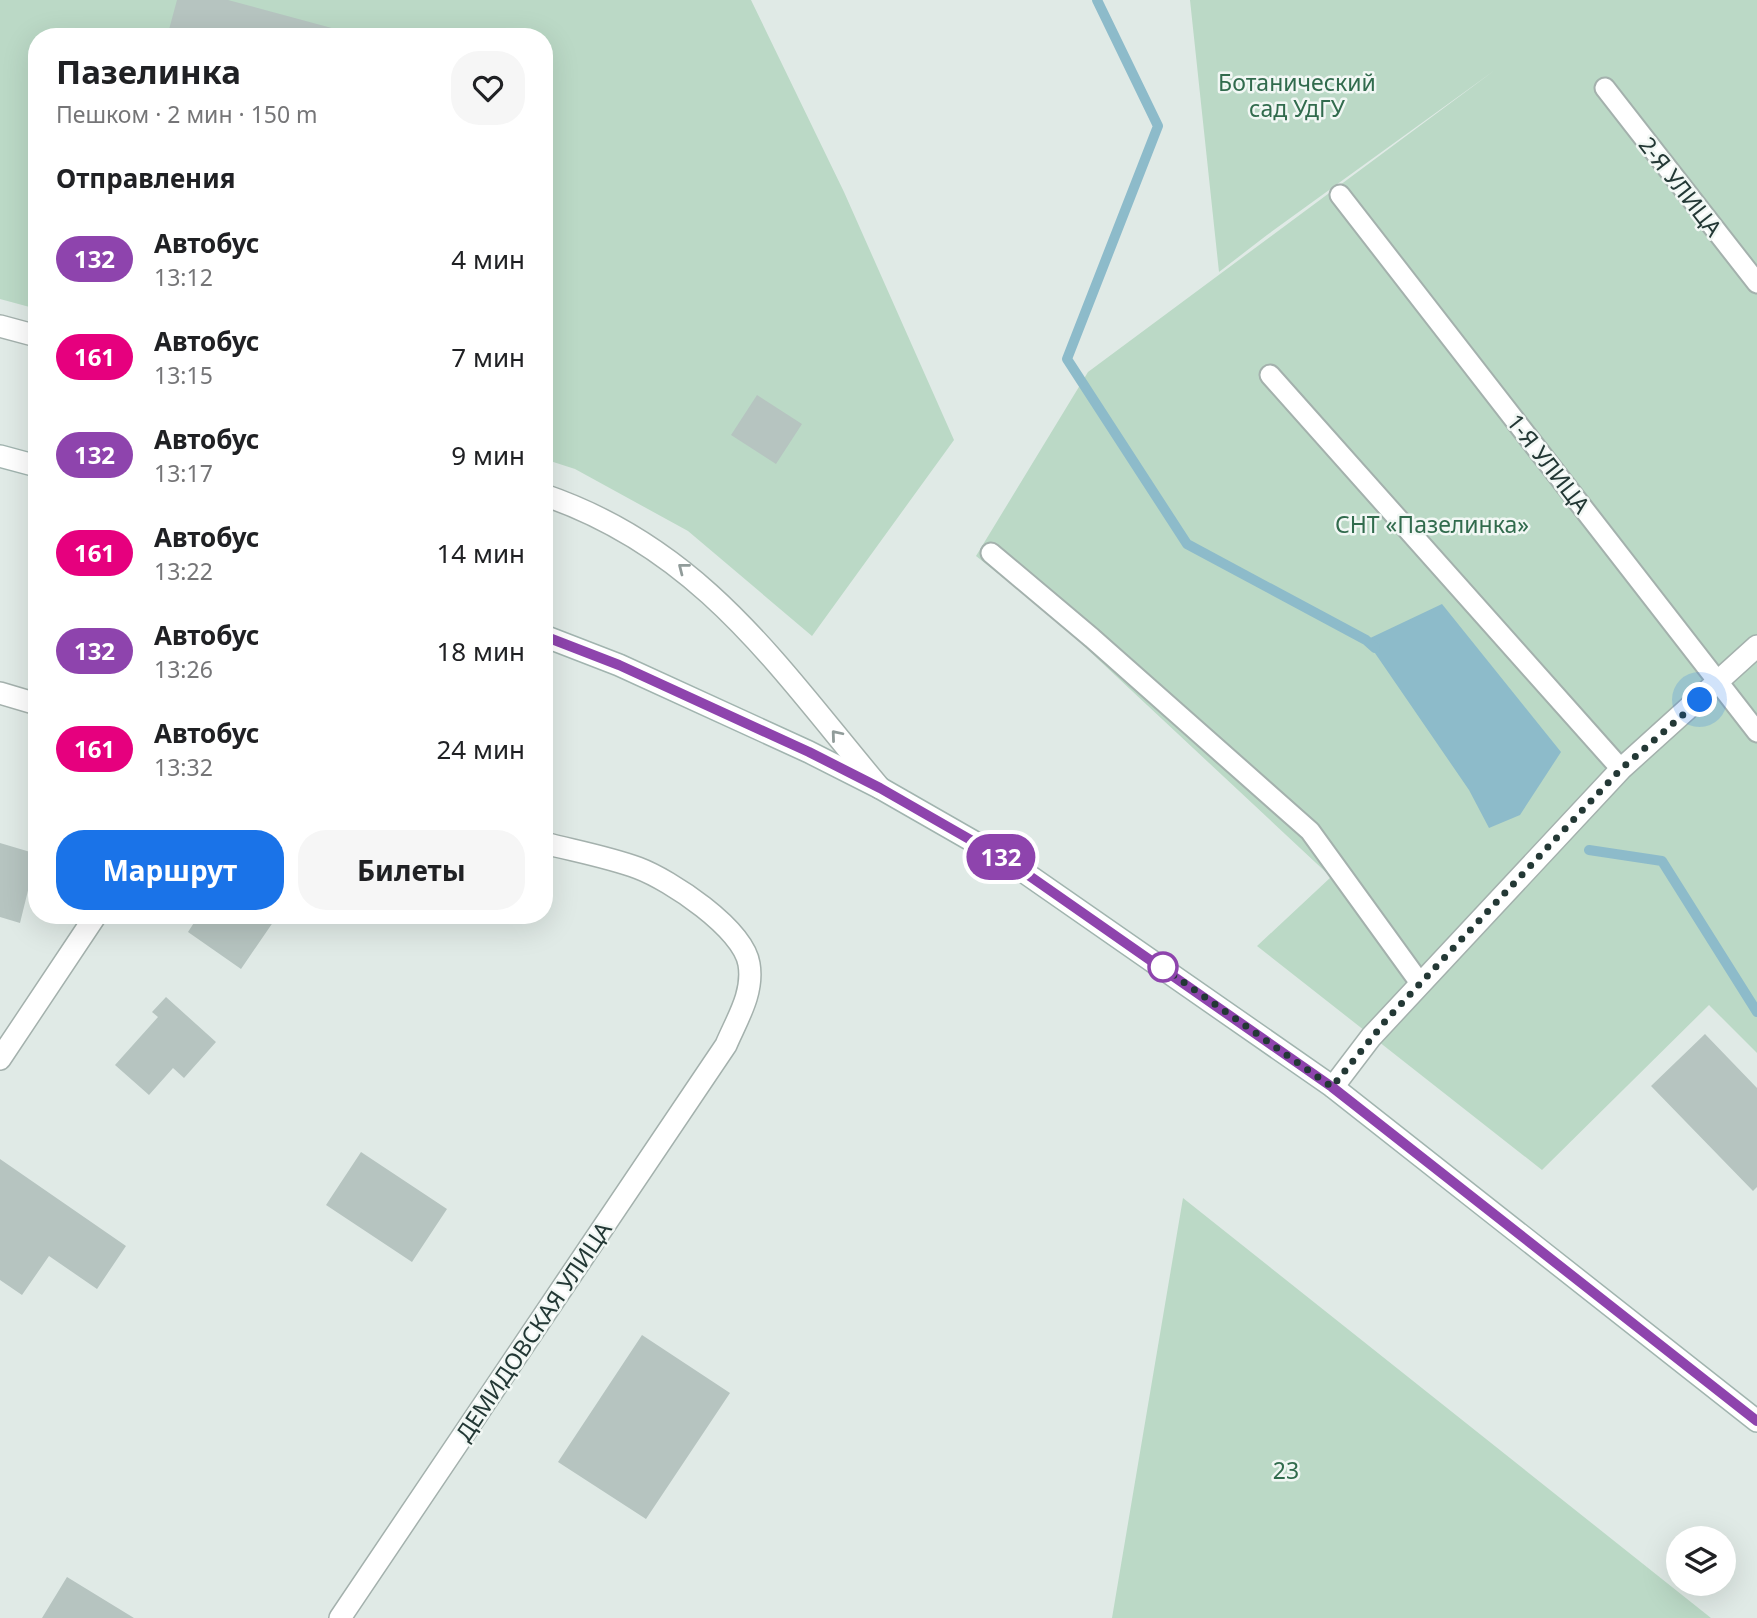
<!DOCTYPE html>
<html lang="ru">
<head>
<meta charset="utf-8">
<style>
  :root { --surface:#fff; --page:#f6f6f6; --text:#202124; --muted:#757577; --accent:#1a73e8 }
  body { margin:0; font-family:"Noto Sans",sans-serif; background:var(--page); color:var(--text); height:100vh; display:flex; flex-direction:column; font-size:26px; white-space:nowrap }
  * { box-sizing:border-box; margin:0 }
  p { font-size:23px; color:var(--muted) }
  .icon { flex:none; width:38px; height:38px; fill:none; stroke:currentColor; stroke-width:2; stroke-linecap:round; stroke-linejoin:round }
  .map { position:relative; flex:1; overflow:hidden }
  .sheet { position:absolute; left:28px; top:28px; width:525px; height:896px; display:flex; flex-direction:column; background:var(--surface); border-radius:28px; box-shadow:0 7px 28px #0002 }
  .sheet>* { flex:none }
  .badge { padding:0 14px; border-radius:23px; font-size:24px; line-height:46px }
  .tools { position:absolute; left:1666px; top:1526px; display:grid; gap:14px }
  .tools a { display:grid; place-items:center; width:70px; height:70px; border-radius:50%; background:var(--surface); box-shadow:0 7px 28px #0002; font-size:35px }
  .you { position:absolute; width:35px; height:35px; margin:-18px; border:5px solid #fff; border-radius:50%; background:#1a73e8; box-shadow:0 0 0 10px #1a73e833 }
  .map>.badge { position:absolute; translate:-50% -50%; box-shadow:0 0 0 4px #fff }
  h2 { padding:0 28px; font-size:26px; line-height:63px }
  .round { display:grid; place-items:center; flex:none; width:74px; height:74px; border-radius:28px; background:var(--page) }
  .headline { display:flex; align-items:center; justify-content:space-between; height:119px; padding:0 28px }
  h1 { font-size:33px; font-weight:700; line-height:52px }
  .primary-button { display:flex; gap:14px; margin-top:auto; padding:14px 28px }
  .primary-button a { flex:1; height:80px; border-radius:28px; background:var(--accent); color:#fff; font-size:28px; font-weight:700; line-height:80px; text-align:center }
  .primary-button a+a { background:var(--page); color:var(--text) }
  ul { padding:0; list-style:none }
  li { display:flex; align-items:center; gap:21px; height:98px; padding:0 28px }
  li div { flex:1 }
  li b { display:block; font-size:26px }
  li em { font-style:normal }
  li .badge { min-width:77px; font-weight:700; text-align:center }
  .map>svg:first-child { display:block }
  .green { fill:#bbd9c6 }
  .water { fill:#8dbbca }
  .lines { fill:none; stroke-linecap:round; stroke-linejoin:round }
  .stream { stroke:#8dbbca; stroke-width:10 }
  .building { fill:#b6c4c0 }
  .service-casing { stroke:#a4b1ad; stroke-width:23 }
  .minor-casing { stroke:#a4b1ad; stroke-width:24 }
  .secondary-casing { stroke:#a1b4af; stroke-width:24 }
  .service { stroke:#fff; stroke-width:19 }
  .minor { stroke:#fff; stroke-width:21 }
  .secondary { stroke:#fff; stroke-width:21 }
  .oneway { stroke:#919c9a }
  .line-casing { stroke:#fff; stroke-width:16 }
  .line { stroke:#8e44ad; stroke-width:10 }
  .walk { stroke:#233835; stroke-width:7; stroke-dasharray:0 12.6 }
  .stop-dot { fill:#fff; stroke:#8e44ad; stroke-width:3.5 }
  .labels { text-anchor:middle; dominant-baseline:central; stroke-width:5; stroke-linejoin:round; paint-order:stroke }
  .park-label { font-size:23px; fill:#316b4d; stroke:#f1f7f4 }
  .street-label { font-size:23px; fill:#233835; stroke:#f1f7f4 }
</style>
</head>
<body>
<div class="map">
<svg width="1757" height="1618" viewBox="0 0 1757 1618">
  <rect width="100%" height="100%" fill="#e0eae6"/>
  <!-- green -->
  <path class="green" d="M 0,0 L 751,0 L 844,192 L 954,440 L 812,636 L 688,531 L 575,469 L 544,459 L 544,37 L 37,37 L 37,309 L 0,299 Z
    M 1190,0 L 1757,0 L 1757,1053 L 1709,1005 L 1542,1170 L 1257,946 L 1331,877 L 1055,619 L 976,556 L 1088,372 L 1495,70 L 1267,235 L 1219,272 Z
    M 1183,1198 L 1711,1618 L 1112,1618 Z"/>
  <!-- water -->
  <path class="water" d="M 1442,604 L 1561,752 L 1520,815 L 1489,828 L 1469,790 L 1366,640 Z"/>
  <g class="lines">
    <!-- stream -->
    <path class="stream" d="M 1097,0 L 1158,126 L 1067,359 L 1187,544 L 1366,640 L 1375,648
      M 1589,850 L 1662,861 L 1757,1012"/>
  </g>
  <!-- building -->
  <path class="building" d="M 177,0 L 228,0 L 365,37 L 167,37 Z
    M 757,395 L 802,424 L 776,464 L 731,435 Z
    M 0,843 L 37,854 L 20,923 L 0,917 Z
    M 199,915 L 278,915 L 241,969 L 188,932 Z
    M 166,997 L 216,1042 L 184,1078 L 173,1068 L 149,1095 L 115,1065 L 158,1017 L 152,1012 Z
    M 1705,1034 L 1757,1088 L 1757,1187 L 1753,1191 L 1651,1086 Z
    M 361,1152 L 447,1209 L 412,1262 L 326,1205 Z
    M 0,1159 L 126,1246 L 97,1289 L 49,1256 L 22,1295 L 0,1280 Z
    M 642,1335 L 730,1393 L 646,1519 L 558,1462 Z
    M 67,1577 L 134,1618 L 42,1618 Z"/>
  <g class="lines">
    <defs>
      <path id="service" d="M 1605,88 L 1757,283
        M 1340,195 L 1757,732
        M 1270,375 L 1621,769
        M 991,553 L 1092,638 L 1310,831 L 1420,983"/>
      <path id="minor" d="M 0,326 L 37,336
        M 544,495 C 702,549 778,667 880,788
        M 0,693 L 37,704
        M 0,1059 L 96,915
        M 1333,1087 L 1371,1037 L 1621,769 L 1757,646
        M 340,1618 L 726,1045 C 737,1019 754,993 749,964 C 743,928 670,880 638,868 C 608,857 575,851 544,843"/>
      <path id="secondary" d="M 0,456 L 37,466
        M 544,636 L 619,665 L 809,752 L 880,788 L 1011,863 L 1333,1087 L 1757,1421"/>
    </defs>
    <!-- service casing -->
    <use href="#service" class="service-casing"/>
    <!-- minor casing -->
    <use href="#minor" class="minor-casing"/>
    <!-- secondary casing -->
    <use href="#secondary" class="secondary-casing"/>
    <!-- service -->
    <use href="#service" class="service"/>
    <!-- minor -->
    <use href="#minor" class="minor"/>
    <!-- secondary -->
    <use href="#secondary" class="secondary"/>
  </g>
  <!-- one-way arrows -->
  <defs><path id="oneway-chevron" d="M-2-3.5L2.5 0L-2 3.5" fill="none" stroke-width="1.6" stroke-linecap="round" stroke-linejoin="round" transform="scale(1.75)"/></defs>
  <g class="oneway">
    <use href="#oneway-chevron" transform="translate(683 568) rotate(-142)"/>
    <use href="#oneway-chevron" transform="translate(836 735) rotate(-130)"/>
  </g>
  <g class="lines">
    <defs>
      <path id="line" d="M 544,636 L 619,665 L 809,752 L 880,788 L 1011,863 L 1332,1087 L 1757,1421"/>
    </defs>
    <!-- line casing -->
    <use href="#line" class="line-casing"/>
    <!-- line -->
    <use href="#line" class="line"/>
    <!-- walk -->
    <path class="walk" d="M 1163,967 L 1158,964 L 1332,1087 L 1387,1019 L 1621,769 L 1700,700"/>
  </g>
  <!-- markers -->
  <circle class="stop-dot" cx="1163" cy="967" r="14"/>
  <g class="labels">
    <!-- park labels -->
    <g class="park-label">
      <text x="1297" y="82">Ботанический<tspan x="1297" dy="26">сад УдГУ</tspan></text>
      <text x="1432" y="524">СНТ «Пазелинка»</text>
      <text x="1286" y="1470">23</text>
    </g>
    <!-- street labels -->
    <g class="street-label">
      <text transform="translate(1681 186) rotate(52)">2-Я УЛИЦА</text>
      <text transform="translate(1549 463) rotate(52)">1-Я УЛИЦА</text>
      <text transform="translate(533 1331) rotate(-56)">ДЕМИДОВСКАЯ УЛИЦА</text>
    </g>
  </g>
</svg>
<div class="tools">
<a><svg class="icon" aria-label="layers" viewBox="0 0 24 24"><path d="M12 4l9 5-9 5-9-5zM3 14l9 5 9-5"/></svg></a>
</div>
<div class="you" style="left:1700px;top:700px"></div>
<b class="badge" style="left:1001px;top:857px;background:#8e44ad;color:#fff">132</b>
<section class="sheet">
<div class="headline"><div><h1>Пазелинка</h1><p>Пешком · 2 мин · 150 m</p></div><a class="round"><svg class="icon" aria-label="heart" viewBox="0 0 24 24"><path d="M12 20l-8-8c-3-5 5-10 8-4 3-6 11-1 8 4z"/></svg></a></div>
<h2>Отправления</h2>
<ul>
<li><span class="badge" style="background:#8e44ad;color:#fff">132</span><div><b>Автобус</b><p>13:12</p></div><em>4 мин</em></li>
<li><span class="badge" style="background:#e6007e;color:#fff">161</span><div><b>Автобус</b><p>13:15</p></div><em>7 мин</em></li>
<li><span class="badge" style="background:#8e44ad;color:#fff">132</span><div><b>Автобус</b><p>13:17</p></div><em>9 мин</em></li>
<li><span class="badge" style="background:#e6007e;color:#fff">161</span><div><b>Автобус</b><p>13:22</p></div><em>14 мин</em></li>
<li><span class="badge" style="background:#8e44ad;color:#fff">132</span><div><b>Автобус</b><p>13:26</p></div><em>18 мин</em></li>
<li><span class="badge" style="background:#e6007e;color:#fff">161</span><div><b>Автобус</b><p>13:32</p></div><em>24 мин</em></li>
</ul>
<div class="primary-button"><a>Маршрут</a><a>Билеты</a></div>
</section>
</div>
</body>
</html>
